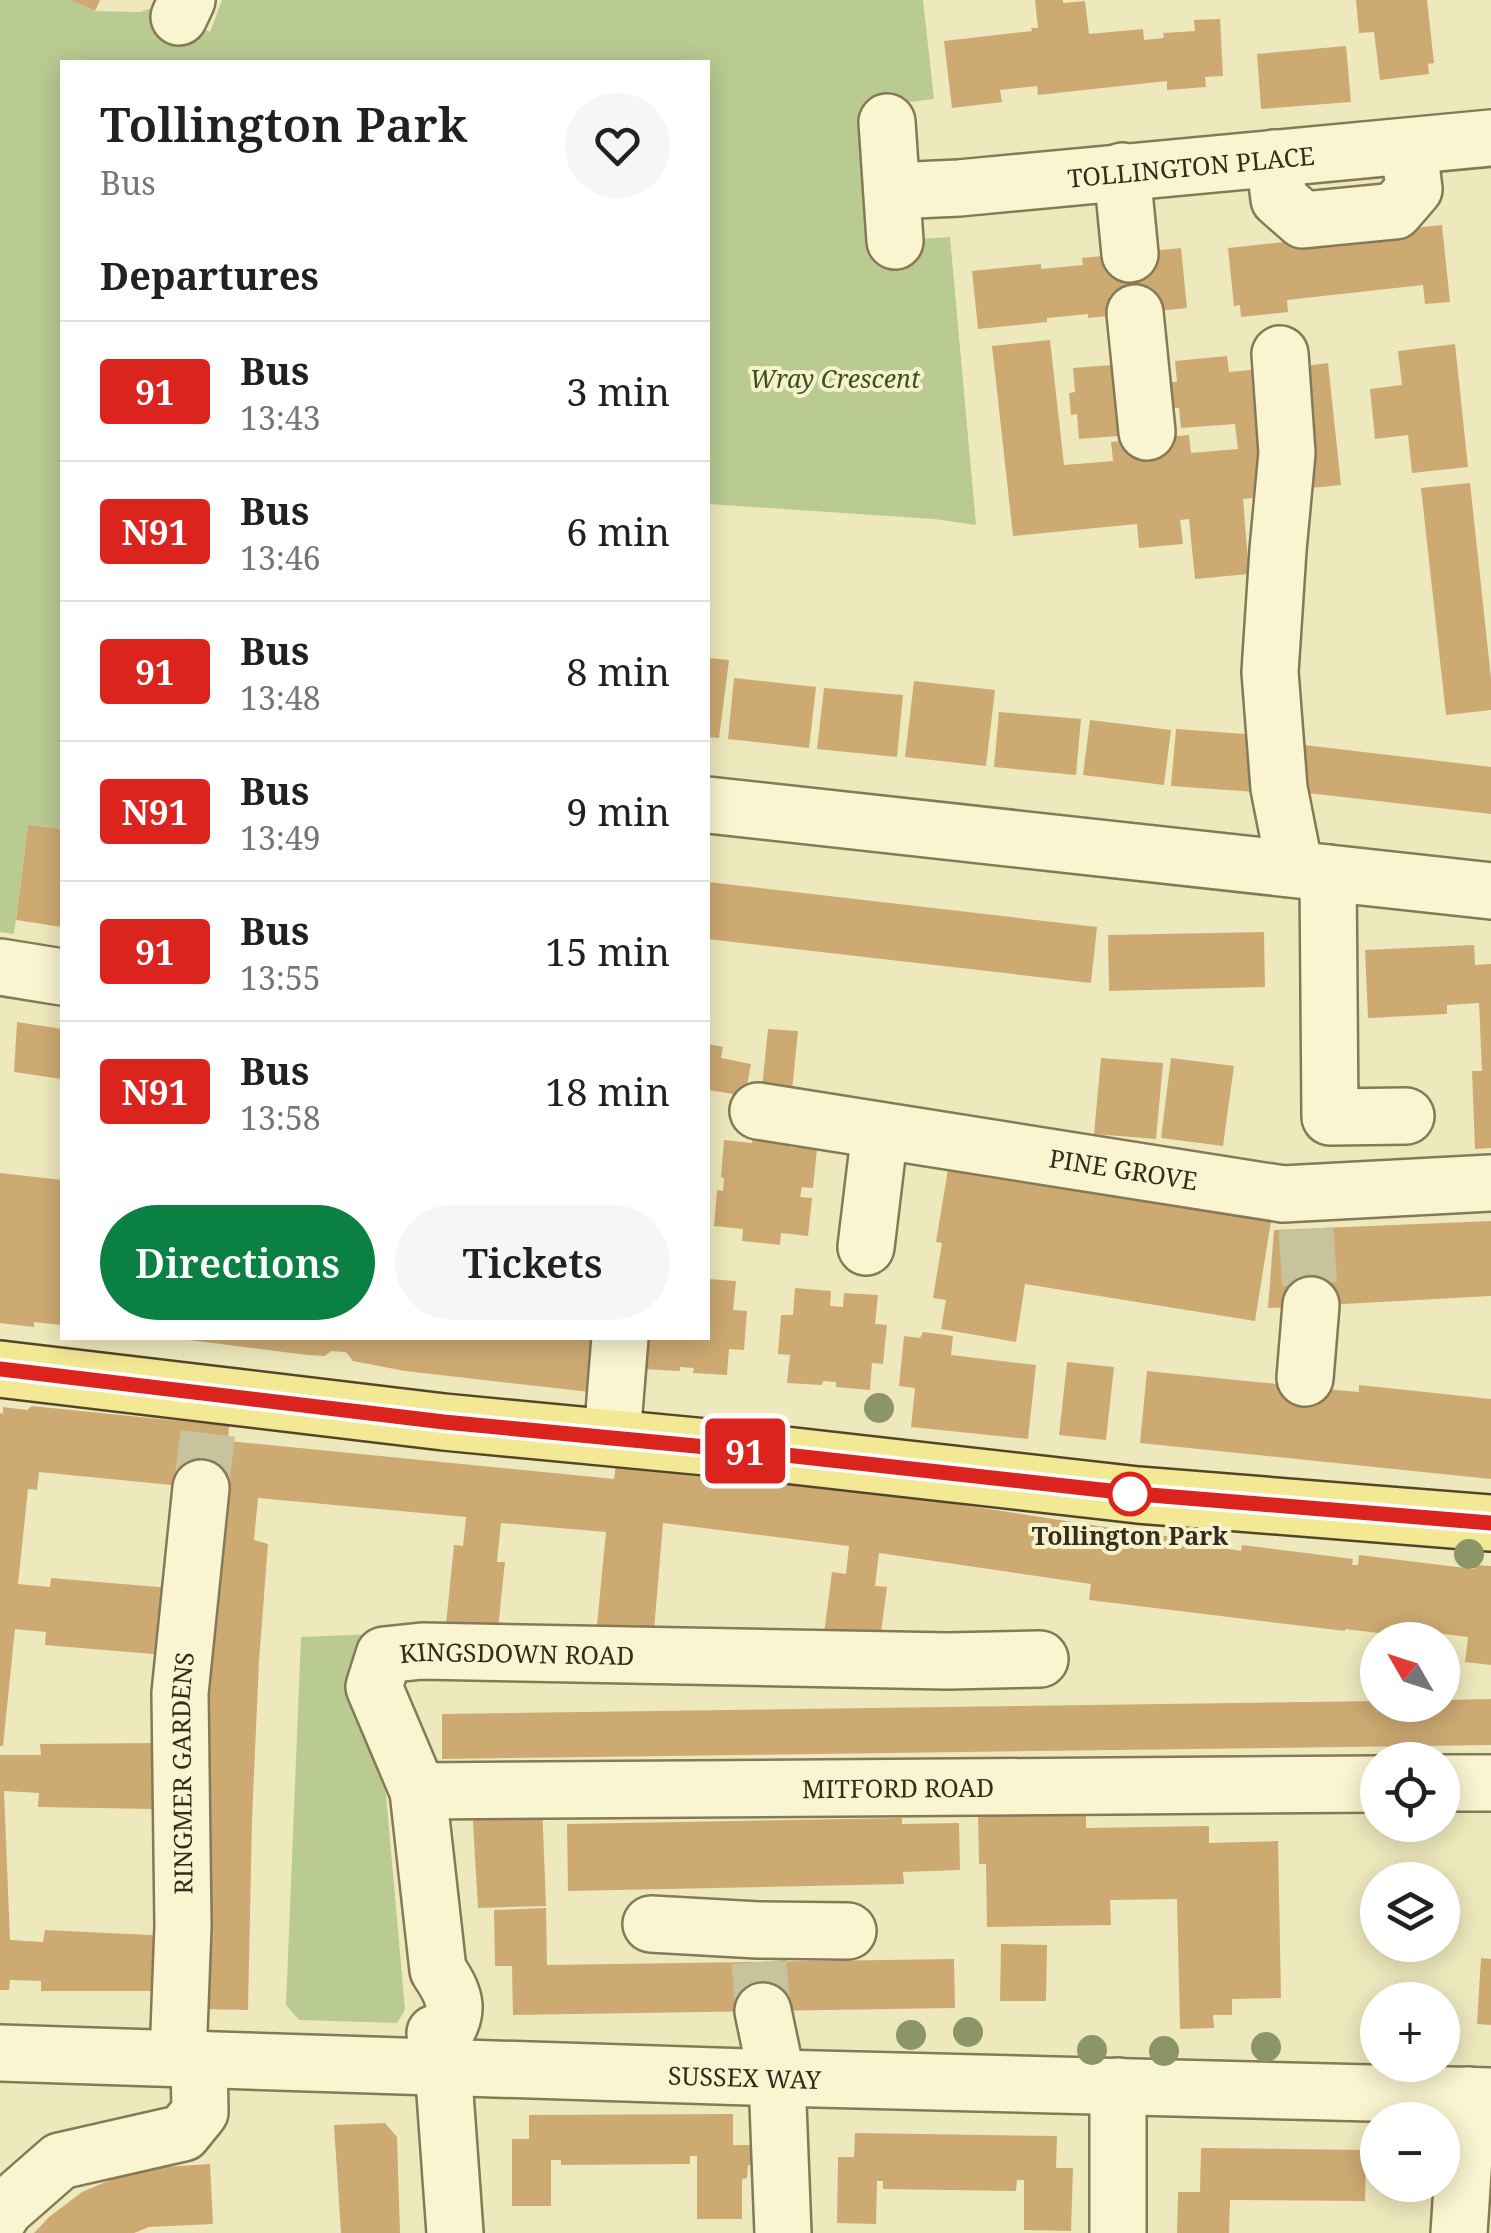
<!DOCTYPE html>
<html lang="en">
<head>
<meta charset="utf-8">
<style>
  :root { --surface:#fff; --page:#f6f6f6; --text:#202124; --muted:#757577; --line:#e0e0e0; --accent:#0b8043 }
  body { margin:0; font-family:"Noto Serif",serif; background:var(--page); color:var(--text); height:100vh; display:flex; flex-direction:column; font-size:38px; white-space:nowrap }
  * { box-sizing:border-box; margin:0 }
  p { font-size:32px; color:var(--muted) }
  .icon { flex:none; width:55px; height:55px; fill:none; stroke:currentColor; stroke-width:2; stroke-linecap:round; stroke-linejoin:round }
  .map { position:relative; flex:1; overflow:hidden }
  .sheet { position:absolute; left:60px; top:60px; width:650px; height:1280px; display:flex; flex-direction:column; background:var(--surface); border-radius:0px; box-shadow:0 5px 25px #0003 }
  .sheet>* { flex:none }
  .badge { padding:0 20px; border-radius:8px; font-size:35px; line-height:65px }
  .needle { width:65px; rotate:309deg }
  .tools { position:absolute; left:1360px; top:1622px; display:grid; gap:20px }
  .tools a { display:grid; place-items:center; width:100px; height:100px; border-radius:50%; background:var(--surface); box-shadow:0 5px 25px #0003; font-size:50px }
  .map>.badge { position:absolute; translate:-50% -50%; box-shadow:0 0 0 5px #fff }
  h2 { padding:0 40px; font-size:38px; line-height:90px }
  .round { display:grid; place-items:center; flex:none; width:105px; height:105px; border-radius:52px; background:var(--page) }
  .overview { display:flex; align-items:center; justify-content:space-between; height:170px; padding:0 40px }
  h1 { font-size:48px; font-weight:600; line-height:75px }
  .primary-button { display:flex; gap:20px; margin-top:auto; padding:20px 40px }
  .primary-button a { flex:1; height:115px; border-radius:60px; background:var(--accent); color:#fff; font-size:40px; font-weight:600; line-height:115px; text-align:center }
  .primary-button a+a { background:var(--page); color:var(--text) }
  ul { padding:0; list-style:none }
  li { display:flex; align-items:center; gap:30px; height:140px; padding:0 40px; border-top:2px solid var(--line) }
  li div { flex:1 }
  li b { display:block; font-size:38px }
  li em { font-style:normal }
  li .badge { min-width:110px; font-weight:700; text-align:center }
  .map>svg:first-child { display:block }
  .green { fill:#b9cb91 }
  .building { fill:#cdaa72 }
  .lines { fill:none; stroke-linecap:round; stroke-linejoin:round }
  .minor-tunnel { stroke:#c9c39d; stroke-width:55; stroke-dasharray:55 28; stroke-linecap:butt }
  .minor-casing { stroke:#867956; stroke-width:60 }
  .major-casing { stroke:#53452b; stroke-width:60 }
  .minor { stroke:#f9f5d0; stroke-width:55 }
  .major { stroke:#f3e893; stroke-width:55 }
  .tree { fill:#8c9567 }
  .line-casing { stroke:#fff; stroke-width:22 }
  .line { stroke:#dc241f; stroke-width:15 }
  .stop-dot { fill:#fff; stroke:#dc241f; stroke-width:5 }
  .labels { text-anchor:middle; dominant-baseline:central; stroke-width:8; stroke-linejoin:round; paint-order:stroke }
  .street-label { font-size:25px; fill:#352c1b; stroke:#f5f2cc }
  .park-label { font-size:25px; font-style:italic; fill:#3c5121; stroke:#f5f2cc }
  .stop-label { font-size:25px; font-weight:bold; fill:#352c1b; stroke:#f5f2cc }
</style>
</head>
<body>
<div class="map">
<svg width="1491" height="2233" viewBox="0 0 1491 2233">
  <rect width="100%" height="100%" fill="#eee9bd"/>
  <!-- green -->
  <path class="green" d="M 0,0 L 71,0 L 95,11 L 140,12 L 157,6 L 210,32 L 222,0 L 923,0 L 934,99 L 860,108 L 873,242 L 950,237 L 976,525 L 934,519 L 708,504 L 708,62 L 62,62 L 62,829 L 28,825 L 14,934 L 0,932 Z
    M 376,1634 L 353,1696 L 386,1794 L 405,2010 L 397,2023 L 299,2020 L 286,2005 L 301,1637 Z"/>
  <!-- building -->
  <path class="building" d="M 71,0 L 100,0 L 95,11 Z
    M 1035,0 L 1063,0 L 1063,3 L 1085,1 L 1089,34 L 1143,29 L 1144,40 L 1164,38 L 1163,33 L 1195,31 L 1194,20 L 1220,19 L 1223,76 L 1205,77 L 1206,87 L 1167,90 L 1167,81 L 1038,95 L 1037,86 L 1000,90 L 1002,102 L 952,108 L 944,41 L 1032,31 L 1031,28 L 1038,28 Z
    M 1356,0 L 1427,0 L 1434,63 L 1428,64 L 1429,74 L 1380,80 L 1374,32 L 1359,33 Z
    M 1346,46 L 1351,102 L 1261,109 L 1257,54 Z
    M 1442,225 L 1450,302 L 1425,304 L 1423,285 L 1287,300 L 1288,312 L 1241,317 L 1240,305 L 1234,306 L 1228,248 Z
    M 1181,248 L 1187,308 L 1088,318 L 1088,314 L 1047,318 L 1047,322 L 978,329 L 972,271 L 1041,264 L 1041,269 L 1083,265 L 1082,258 Z
    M 1050,340 L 1064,465 L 1113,461 L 1111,442 L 1189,435 L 1191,453 L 1238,449 L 1235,424 L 1181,428 L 1179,408 L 1171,408 L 1169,382 L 1177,382 L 1175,361 L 1227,356 L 1229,372 L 1262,369 L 1275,495 L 1243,499 L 1249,574 L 1195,579 L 1189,519 L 1180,520 L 1183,544 L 1139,548 L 1137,524 L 1013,536 L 992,346 Z
    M 1455,344 L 1468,467 L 1412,473 L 1408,435 L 1375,439 L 1370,389 L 1402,385 L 1398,351 Z
    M 1328,363 L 1341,485 L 1311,488 L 1298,367 Z
    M 1112,365 L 1114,388 L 1121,387 L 1123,411 L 1115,412 L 1118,436 L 1079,439 L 1077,414 L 1071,415 L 1069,393 L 1075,392 L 1073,368 Z
    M 1470,483 L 1491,678 L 1491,710 L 1446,715 L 1421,488 Z
    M 708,658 L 729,660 L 719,738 L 708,737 Z
    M 734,678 L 816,687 L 809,748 L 728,739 Z
    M 914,681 L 995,690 L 986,766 L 905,757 Z
    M 824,688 L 903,695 L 897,757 L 817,749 Z
    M 999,712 L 1081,719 L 1076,775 L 994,767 Z
    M 1090,720 L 1171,730 L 1164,785 L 1083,775 Z
    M 1176,729 L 1259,735 L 1255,792 L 1171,786 Z
    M 1304,745 L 1491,767 L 1491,814 L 1299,792 Z
    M 28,825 L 62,829 L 62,927 L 16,920 Z
    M 708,882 L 1097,927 L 1091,983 L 708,939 Z
    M 1264,932 L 1265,987 L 1109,991 L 1108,935 Z
    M 1474,945 L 1475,965 L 1491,964 L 1491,1148 L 1475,1149 L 1472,1071 L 1482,1071 L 1479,1003 L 1447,1005 L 1447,1014 L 1368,1018 L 1365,950 Z
    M 17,1022 L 62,1029 L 62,1079 L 14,1072 Z
    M 768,1029 L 798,1031 L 791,1101 L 761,1098 Z
    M 708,1044 L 723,1047 L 721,1058 L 751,1064 L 745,1096 L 709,1090 L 710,1080 L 708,1080 Z
    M 1101,1058 L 1163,1063 L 1156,1139 L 1094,1134 Z
    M 1171,1058 L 1234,1066 L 1223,1146 L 1161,1138 Z
    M 754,1132 L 791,1136 L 790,1147 L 817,1149 L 813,1188 L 802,1187 L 800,1197 L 812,1198 L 808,1236 L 781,1233 L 780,1245 L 742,1241 L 743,1229 L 714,1226 L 717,1190 L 723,1191 L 724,1178 L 721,1177 L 724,1140 L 752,1143 Z
    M 948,1169 L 1271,1221 L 1255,1321 L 1025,1284 L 1016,1342 L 941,1329 L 946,1300 L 933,1298 L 942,1243 L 936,1242 Z
    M 0,1173 L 62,1180 L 62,1325 L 34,1322 L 34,1327 L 0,1323 Z
    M 1491,1221 L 1491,1296 L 1268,1308 L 1274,1230 Z
    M 708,1279 L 736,1281 L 733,1310 L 747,1311 L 744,1350 L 729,1349 L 727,1375 L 693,1373 L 694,1368 L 680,1367 L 680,1371 L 645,1369 L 640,1338 L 708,1338 Z
    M 795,1288 L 831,1291 L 830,1306 L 843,1307 L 844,1293 L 878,1295 L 875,1324 L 887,1325 L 884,1354 L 883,1364 L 872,1363 L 870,1390 L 836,1387 L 836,1382 L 823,1381 L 822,1385 L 787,1383 L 790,1355 L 778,1354 L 781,1315 L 793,1315 Z
    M 923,1332 L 953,1336 L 951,1355 L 1036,1365 L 1028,1439 L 911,1427 L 915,1388 L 899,1386 L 904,1336 L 920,1338 Z
    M 190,1338 L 594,1338 L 590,1392 L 405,1371 L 353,1361 L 346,1352 L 331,1351 L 325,1356 L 308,1355 L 189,1340 Z
    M 1067,1362 L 1114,1367 L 1106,1440 L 1059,1435 Z
    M 1147,1371 L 1347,1391 L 1359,1392 L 1359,1385 L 1491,1399 L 1491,1479 L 1140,1443 Z
    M 32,1406 L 229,1426 L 228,1441 L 614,1479 L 616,1465 L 670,1470 L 949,1503 L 1157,1535 L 1230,1543 L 1229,1549 L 1241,1551 L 1242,1545 L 1353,1559 L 1352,1565 L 1358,1565 L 1359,1555 L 1474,1569 L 1475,1565 L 1491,1566 L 1491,1665 L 1465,1662 L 1468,1637 L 1405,1629 L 1404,1636 L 1345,1629 L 1345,1631 L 1089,1600 L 1091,1584 L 879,1553 L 875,1586 L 887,1587 L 880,1640 L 824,1633 L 832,1572 L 846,1574 L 849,1546 L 663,1523 L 654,1631 L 597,1625 L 606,1532 L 501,1523 L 497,1562 L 505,1562 L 498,1629 L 446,1624 L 454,1545 L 463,1546 L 466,1517 L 258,1498 L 254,1540 L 268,1544 L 259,1661 L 252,1820 L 248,2010 L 199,2009 L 189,1819 L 222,1490 L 39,1472 L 37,1490 L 28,1489 L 18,1584 L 50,1587 L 51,1578 L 171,1588 L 165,1655 L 45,1645 L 46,1632 L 15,1629 L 3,1746 L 0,1746 L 0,1413 L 3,1414 L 3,1407 L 27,1410 Z
    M 1491,1699 L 1491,1745 L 442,1759 L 442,1714 L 1378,1701 L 1378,1705 L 1442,1705 L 1442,1700 Z
    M 156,1743 L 153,1809 L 38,1807 L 39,1793 L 4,1791 L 10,1940 L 43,1942 L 45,1930 L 170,1936 L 168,1991 L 41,1991 L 41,1981 L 10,1980 L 9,1990 L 0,1990 L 0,1755 L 41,1755 L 40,1744 Z
    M 542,1803 L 546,1906 L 478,1908 L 472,1806 Z
    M 1086,1814 L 1086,1828 L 1209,1826 L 1209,1843 L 1278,1841 L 1281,1998 L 1232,1999 L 1232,2015 L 1213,2015 L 1214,2028 L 1180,2029 L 1177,1899 L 1110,1900 L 1111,1925 L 987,1927 L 986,1864 L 979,1864 L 978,1816 Z
    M 902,1818 L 902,1824 L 959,1823 L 960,1870 L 903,1872 L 904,1884 L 568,1891 L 567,1824 Z
    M 546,1908 L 547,1965 L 954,1959 L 955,2008 L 513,2015 L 512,1966 L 495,1966 L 494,1910 Z
    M 1001,1944 L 1047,1945 L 1046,2001 L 1000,2001 Z
    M 1481,1958 L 1491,1959 L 1491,2025 L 1477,2024 Z
    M 733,2114 L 733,2145 L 755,2145 L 755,2164 L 748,2165 L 747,2178 L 742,2179 L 742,2219 L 697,2219 L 697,2156 L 690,2156 L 690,2164 L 561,2165 L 561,2160 L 551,2160 L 551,2206 L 512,2206 L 512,2139 L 529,2139 L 529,2115 Z
    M 385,2123 L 397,2137 L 400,2233 L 341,2233 L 334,2125 Z
    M 855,2133 L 1057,2136 L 1056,2168 L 1073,2168 L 1071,2231 L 1024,2230 L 1024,2180 L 1017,2180 L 1016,2191 L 883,2189 L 883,2181 L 877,2181 L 876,2224 L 837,2223 L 838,2157 L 854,2157 Z
    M 1201,2148 L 1366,2150 L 1365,2201 L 1230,2200 L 1229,2233 L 1177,2233 L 1178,2192 L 1200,2192 Z
    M 210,2164 L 213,2224 L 149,2227 L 134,2233 L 34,2233 L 49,2217 L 82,2192 L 122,2175 L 163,2167 Z"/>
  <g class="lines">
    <!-- minor-tunnel -->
    <path class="minor-tunnel" d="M 1306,1229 L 1311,1305
      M 201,1488 L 209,1424
      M 759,1962 L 763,2011"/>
    <defs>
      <g id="minor">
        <path d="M 179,17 L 187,0"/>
        <path d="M 887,122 L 895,241"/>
        <path d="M 1274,158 L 1279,199 L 1303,220 L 1395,211 L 1414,189 L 1409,147"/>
        <path d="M 1122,171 L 1130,254"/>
        <path id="s1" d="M 892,191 L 959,188 L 1491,138"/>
        <path d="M 1135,313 L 1147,432"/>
        <path d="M 1280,354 L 1287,453 L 1278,550 L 1270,672 L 1279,788 L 1295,869"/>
        <path d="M 708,805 L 1491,891"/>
        <path d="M 1328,873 L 1330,1117 L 1406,1116"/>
        <path d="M 0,967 L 62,977"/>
        <path id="s2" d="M 758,1111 L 1283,1194 L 1491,1183"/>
        <path d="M 866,1247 L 880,1131"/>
        <path d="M 1305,1378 L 1311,1305"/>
        <path d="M 612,1437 L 620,1338"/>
        <path d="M 1442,1783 L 1491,1783"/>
        <path id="s3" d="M 418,1791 L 1378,1784"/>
        <path d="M 651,1924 L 758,1930 L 848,1931"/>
        <path d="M 763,2011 L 777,2078 L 783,2233"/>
        <path d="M 435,2033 L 440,2041 L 443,2066 L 455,2233"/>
        <path id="s4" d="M 440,2041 C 461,2013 457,1998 438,1970 L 418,1791 L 374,1687 L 384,1655 L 422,1651 L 948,1661 L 1040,1659"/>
        <path id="s5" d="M 0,2053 L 777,2078 L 1491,2096"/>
        <path id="s6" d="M 178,2058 L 183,1926 L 180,1693 L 201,1488"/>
        <path d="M 0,2217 L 4,2210 L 60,2161 L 183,2133 L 200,2112 L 199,2059"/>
        <path d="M 1118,2233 L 1118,2086"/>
        <path d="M 1459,2233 L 1468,2095"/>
      </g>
      <path id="major" d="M 0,1369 L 444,1422 L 759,1452 L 1138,1495 L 1491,1523"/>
    </defs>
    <!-- minor casing -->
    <use href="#minor" class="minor-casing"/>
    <!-- major casing -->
    <use href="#major" class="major-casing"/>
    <!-- minor -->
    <use href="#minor" class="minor"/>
    <!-- major -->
    <use href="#major" class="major"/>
  </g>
  <!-- trees -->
  <g class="tree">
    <circle cx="879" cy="1408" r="15"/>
    <circle cx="1469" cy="1554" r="15"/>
    <circle cx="968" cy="2032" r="15"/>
    <circle cx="911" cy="2035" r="15"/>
    <circle cx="1266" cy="2047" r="15"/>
    <circle cx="1092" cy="2050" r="15"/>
    <circle cx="1164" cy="2051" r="15"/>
  </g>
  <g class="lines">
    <defs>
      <path id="line" d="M 0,1369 L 444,1422 L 759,1452 L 1138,1494 L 1491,1523"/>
    </defs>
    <!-- line casing -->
    <use href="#line" class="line-casing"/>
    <!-- line -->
    <use href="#line" class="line"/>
  </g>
  <!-- markers -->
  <circle class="stop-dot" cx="1130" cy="1494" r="20"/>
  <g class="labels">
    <!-- street labels -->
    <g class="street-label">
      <text stroke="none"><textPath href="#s1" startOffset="300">TOLLINGTON PLACE</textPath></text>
      <text stroke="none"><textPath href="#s2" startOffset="370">PINE GROVE</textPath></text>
      <text stroke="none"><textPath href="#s4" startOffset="538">KINGSDOWN ROAD</textPath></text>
      <text stroke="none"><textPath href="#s6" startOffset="285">RINGMER GARDENS</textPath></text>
      <text stroke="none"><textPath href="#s3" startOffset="480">MITFORD ROAD</textPath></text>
      <text stroke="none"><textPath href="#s5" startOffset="745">SUSSEX WAY</textPath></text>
    </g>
    <!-- park labels -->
    <g class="park-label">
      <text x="835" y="378">Wray Crescent</text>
    </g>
    <!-- stop labels -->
    <g class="stop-label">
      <text x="1130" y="1535">Tollington Park</text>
    </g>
  </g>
</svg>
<div class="tools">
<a><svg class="needle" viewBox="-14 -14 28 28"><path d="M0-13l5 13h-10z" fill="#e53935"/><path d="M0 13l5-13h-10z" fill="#757577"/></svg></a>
<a><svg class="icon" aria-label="locate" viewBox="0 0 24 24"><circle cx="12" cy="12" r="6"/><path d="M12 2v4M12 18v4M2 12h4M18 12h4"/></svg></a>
<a><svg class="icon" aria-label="layers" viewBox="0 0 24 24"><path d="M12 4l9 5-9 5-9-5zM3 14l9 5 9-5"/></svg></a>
<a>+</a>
<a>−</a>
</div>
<b class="badge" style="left:745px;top:1451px;background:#dc241f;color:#fff">91</b>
<section class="sheet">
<div class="overview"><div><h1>Tollington Park</h1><p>Bus</p></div><a class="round"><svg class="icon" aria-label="heart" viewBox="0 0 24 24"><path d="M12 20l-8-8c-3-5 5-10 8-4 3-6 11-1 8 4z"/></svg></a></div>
<h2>Departures</h2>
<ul>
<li><span class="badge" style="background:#dc241f;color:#fff">91</span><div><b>Bus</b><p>13:43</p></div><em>3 min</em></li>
<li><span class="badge" style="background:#dc241f;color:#fff">N91</span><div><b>Bus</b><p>13:46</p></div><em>6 min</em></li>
<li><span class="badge" style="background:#dc241f;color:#fff">91</span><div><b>Bus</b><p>13:48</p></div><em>8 min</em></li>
<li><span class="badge" style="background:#dc241f;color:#fff">N91</span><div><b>Bus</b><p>13:49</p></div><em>9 min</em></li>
<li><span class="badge" style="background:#dc241f;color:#fff">91</span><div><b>Bus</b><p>13:55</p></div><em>15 min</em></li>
<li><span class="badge" style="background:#dc241f;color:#fff">N91</span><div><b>Bus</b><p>13:58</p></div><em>18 min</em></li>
</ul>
<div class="primary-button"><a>Directions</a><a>Tickets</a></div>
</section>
</div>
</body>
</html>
